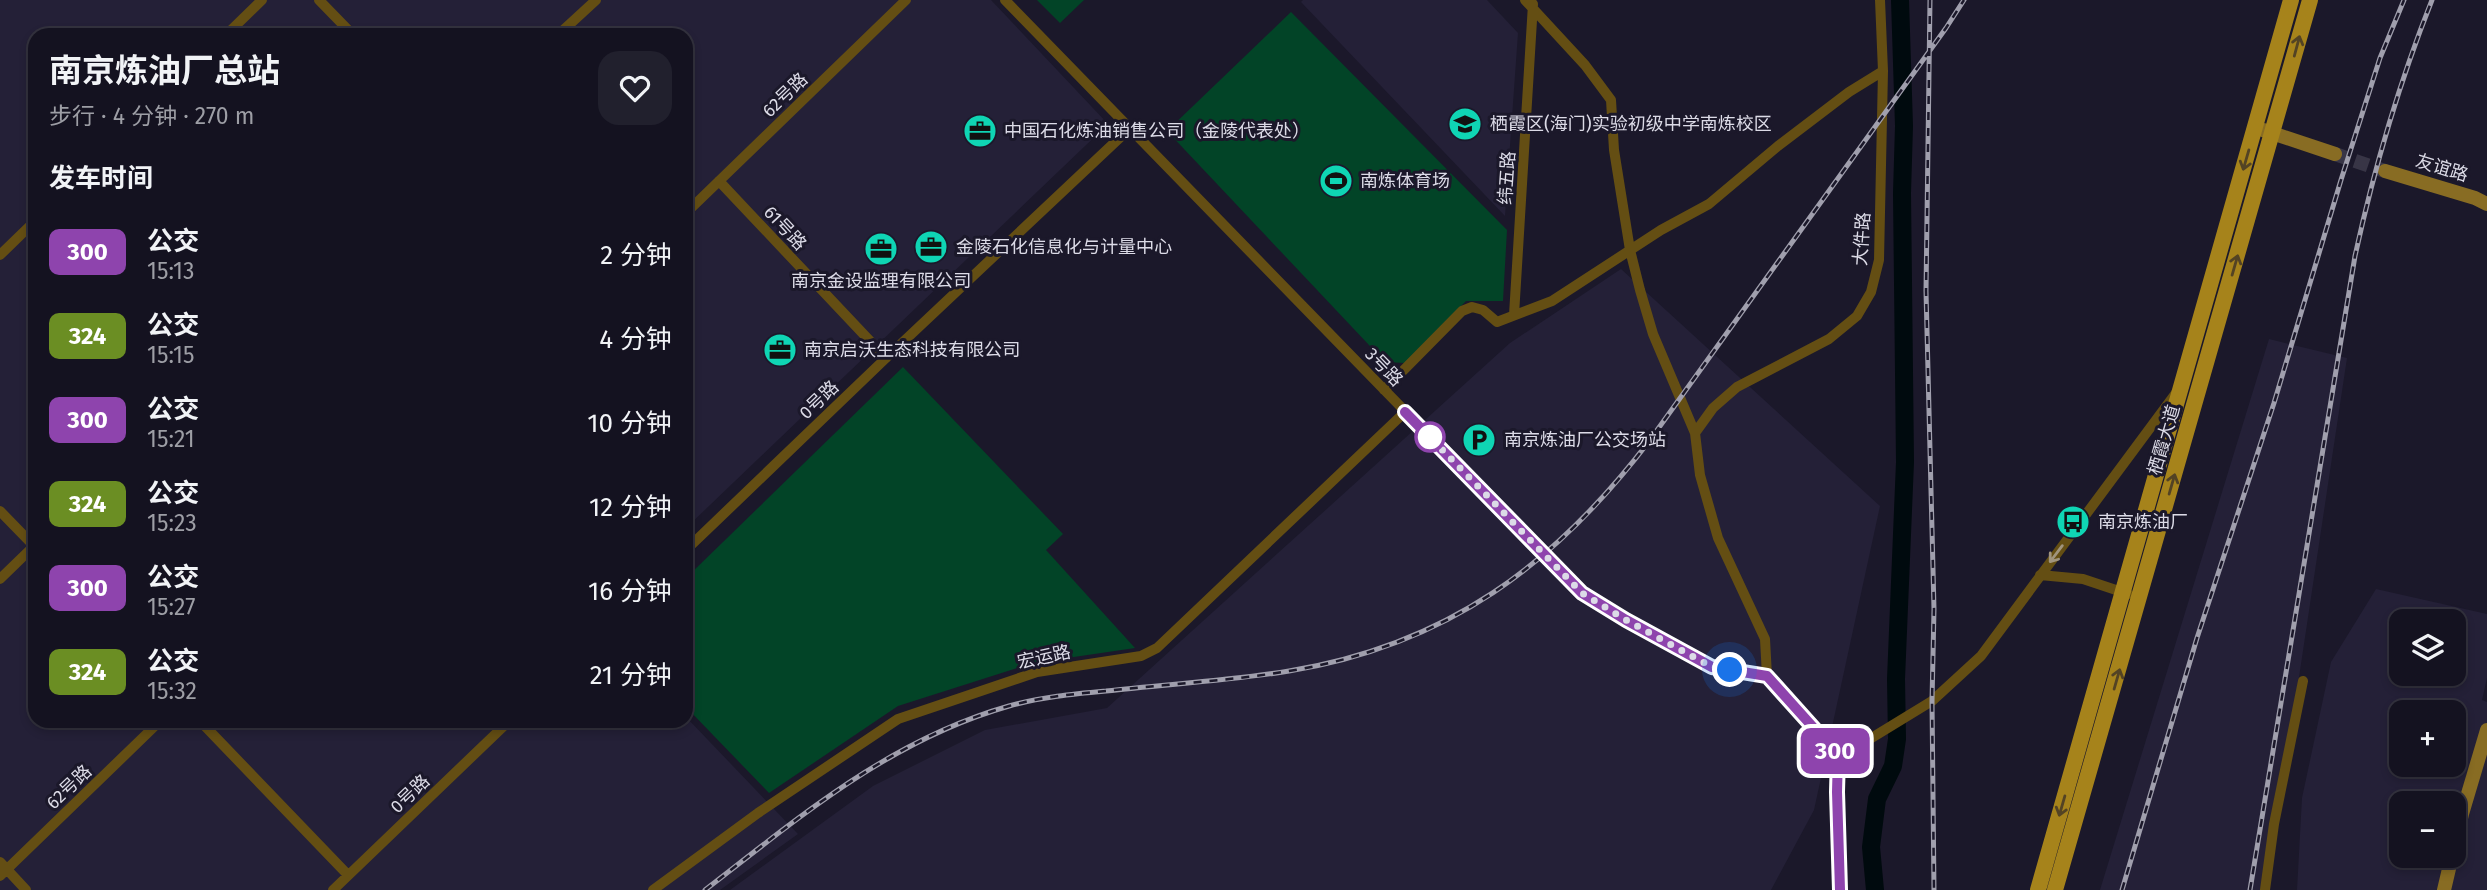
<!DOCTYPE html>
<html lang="zh">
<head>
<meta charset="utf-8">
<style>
  :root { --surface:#141220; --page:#21202d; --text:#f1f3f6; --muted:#9d9ea5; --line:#33323e }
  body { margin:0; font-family:"Fira Sans","Noto Sans SC",sans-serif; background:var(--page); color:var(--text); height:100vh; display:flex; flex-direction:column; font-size:26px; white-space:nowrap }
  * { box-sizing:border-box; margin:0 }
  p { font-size:23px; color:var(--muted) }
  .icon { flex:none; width:38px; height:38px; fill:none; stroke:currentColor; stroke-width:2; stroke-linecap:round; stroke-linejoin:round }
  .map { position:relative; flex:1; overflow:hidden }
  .details { position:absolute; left:28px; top:28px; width:665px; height:700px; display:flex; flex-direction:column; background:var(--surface); border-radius:21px; box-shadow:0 4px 10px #0003,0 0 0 2px var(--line) }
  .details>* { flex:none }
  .badge { padding:0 14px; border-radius:10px; font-size:24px; line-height:46px }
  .controls { position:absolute; left:2389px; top:609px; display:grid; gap:14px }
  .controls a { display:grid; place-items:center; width:77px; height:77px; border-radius:14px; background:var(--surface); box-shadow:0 4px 10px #0003,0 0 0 2px var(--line); font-size:35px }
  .you { position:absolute; width:35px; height:35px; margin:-18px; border:5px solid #fff; border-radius:50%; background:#1a73e8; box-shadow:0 0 0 10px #1a73e833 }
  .map>.badge { position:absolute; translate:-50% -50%; box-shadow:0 0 0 4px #fff }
  h2 { padding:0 21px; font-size:26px; line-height:63px }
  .round { display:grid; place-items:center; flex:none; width:74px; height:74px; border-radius:21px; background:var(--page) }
  .head { display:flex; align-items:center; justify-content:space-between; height:119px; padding:0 21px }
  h1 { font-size:33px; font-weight:700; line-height:52px }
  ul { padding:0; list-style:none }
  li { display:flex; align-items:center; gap:21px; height:84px; padding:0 21px }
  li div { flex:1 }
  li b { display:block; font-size:26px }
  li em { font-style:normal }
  li .badge { min-width:77px; font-weight:700; text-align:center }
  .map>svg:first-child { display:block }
  .built { fill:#242037; fill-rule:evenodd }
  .green { fill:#024427 }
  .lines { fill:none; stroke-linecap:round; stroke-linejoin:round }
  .river { stroke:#000a0e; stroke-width:18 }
  .secondary-tunnel { stroke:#383546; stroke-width:14; stroke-dasharray:14 7; stroke-linecap:butt }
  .street { stroke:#644e13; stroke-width:10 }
  .secondary { stroke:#886c23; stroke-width:14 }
  .primary { stroke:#a6831b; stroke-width:16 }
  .rail-casing { stroke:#a09fad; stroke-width:5 }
  .rail { stroke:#1b182a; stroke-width:2.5; stroke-dasharray:8; stroke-linecap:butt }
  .oneway { stroke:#534324 }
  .oneway2 { stroke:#a0947d }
  .line-casing { stroke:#fff; stroke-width:16 }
  .line { stroke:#8e44ad; stroke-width:10 }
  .walk { stroke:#dcdbe7; stroke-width:7; stroke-dasharray:0 12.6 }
  .stop-dot { fill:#fff; stroke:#8e44ad; stroke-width:3.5 }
  .labels { text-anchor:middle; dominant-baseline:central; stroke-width:6; stroke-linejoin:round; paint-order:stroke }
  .street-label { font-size:18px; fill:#dcdbe7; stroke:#1b182a }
  .poi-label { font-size:18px; fill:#dcdbe7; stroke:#1b182a; text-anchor:start }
</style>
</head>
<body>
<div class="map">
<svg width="2487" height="890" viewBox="0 0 2487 890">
  <rect width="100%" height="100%" fill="#1b182a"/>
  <!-- built -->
  <path class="built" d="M 0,0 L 991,0 L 1108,124 L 686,528 L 686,35 L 35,35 L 35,721 L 686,721 L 686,717 L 798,834 L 720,890 L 0,890 Z
    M 1303,0 L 1487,0 L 1518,33 L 1505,216 L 1301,2 Z
    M 1621,269 L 1880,506 L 1814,810 L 1771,890 L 730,890 L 873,786 L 985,730 L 1107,708 L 1510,343 Z
    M 2269,339 L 2347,358 L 2267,890 L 2100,890 Z
    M 2376,589 L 2487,614 L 2487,678 L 2482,700 L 2487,702 L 2487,890 L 2297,890 L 2302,798 L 2331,662 ZM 2401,621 L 2454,621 L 2454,674 L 2401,674 ZM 2401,712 L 2454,712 L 2454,765 L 2401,765 ZM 2401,803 L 2454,803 L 2454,856 L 2401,856 Z"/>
  <!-- green -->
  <path class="green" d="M 1037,0 L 1084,0 L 1060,23 Z
    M 1291,12 L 1507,230 L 1503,301 L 1466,301 L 1405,363 L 1385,362 L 1167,131 Z
    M 903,367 L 1063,534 L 1046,550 L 1135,648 L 1033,663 L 898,706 L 769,793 L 686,707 L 686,578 Z"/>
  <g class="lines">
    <!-- river -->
    <path class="river" d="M 1875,890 L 1871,847 L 1877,799 L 1893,766 L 1897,739 L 1896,679 L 1905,462 L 1902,193 L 1904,126 L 1900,0"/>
    <!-- secondary-tunnel -->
    <path class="secondary-tunnel" d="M 2335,154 L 2385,171"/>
    <!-- street -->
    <path class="street" d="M 319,0 L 353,35
      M 1005,0 L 1582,593 L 1712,666 L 1767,676 L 1838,755
      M 1525,0 L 1585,65 L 1611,100 L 1614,150 L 1630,250 L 1640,290 L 1653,334 L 1695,433 L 1700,475 L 1718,538 L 1765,639 L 1767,676
      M 226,35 L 262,0
      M 558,35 L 596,0
      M 719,181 L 886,358
      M 686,213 L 906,0
      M 0,255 L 35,221
      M 1514,315 L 1533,4
      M 1384,390 L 1462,311 L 1472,307 L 1483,310 L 1497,322 L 1552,301 L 1661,230 L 1709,204 L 1778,146 L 1849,92 L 1883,71
      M 1695,433 L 1713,408 L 1737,387 L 1829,339 L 1857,316 L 1871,292 L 1879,260 L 1883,71 L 1880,0
      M 0,511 L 35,547
      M 686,550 L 886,358 L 1129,129
      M 2040,575 L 2083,579 L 2128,594
      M 0,579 L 35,545
      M 200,721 L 348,875
      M 1838,755 L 1860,745 L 1932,701 L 1981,656 L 2176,393
      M 1838,755 L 1837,792 L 1840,890
      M 0,862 L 26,890
      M 0,876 L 160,721
      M 333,890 L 509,721
      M 653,890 L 758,813 L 898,719 L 1037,672 L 1141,656 L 1157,648 L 1405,412
      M 2265,890 L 2274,824 L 2303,681"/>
    <!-- secondary -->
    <path class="secondary" d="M 2263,130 L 2335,154
      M 2385,171 L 2475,198 L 2487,204
      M 2454,850 L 2462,814 L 2487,730
      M 2444,890 L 2452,856"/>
    <!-- primary -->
    <path class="primary" d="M 2038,890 L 2291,0
      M 2055,890 L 2310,0"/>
    <defs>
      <path id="rail" d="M 1930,0 L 1926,291 L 1934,609 L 1932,701 L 1934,890
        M 705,890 C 801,816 890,740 1009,706 C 1041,697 1073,694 1106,691 C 1167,684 1229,681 1289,671 C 1447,645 1555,565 1650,440 L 1946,28 L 1964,0
        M 2122,890 L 2197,638 L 2274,403 L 2341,180 L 2380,58 L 2404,0
        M 2250,890 L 2355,256 C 2374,169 2399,83 2432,0"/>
    </defs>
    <!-- rail casing -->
    <use href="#rail" class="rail-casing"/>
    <!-- rail -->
    <use href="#rail" class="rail"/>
  </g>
  <!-- one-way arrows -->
  <defs><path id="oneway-shaft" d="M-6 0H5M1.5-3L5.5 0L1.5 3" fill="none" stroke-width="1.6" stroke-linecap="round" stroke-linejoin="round" transform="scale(1.75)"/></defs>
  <g class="oneway">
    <use href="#oneway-shaft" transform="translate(2297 46) rotate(-75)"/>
    <use href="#oneway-shaft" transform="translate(2246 160) rotate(106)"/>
    <use href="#oneway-shaft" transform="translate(2235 265) rotate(-74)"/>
    <use href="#oneway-shaft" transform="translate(2172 484) rotate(-74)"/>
    <use href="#oneway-shaft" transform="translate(2117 679) rotate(-74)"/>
    <use href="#oneway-shaft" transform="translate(2062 806) rotate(106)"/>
  </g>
  <use class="oneway2" href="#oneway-shaft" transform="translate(2056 554) rotate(127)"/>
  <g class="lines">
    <defs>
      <path id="line" d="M 1405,412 L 1582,593 L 1626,620 L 1712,667 L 1767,676 L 1838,755 L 1837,792 L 1840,890"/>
    </defs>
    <!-- line casing -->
    <use href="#line" class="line-casing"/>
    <!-- line -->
    <use href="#line" class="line"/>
    <!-- walk -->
    <path class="walk" d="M 1430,437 L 1423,430 L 1582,593 L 1626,620 L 1712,667 L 1730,670"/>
  </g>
  <!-- icons -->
  <defs>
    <symbol id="school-disc" viewBox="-11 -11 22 22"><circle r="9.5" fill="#0fd5b4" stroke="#1b182a"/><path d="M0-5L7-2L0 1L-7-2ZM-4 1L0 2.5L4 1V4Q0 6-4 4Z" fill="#111"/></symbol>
    <symbol id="office-disc" viewBox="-11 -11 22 22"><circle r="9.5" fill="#0fd5b4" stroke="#1b182a"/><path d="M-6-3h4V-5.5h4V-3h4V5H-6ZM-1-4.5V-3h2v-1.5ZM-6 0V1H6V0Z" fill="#111"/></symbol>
    <symbol id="stadium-disc" viewBox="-11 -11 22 22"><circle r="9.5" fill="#0fd5b4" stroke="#1b182a"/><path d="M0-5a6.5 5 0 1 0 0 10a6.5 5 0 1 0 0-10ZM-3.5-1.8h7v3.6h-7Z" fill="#111"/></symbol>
    <symbol id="parking-disc" viewBox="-11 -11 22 22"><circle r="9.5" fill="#0fd5b4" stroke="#1b182a"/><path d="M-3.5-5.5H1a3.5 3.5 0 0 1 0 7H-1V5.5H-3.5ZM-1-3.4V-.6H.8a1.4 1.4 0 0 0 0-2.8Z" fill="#111"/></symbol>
    <symbol id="bus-disc" viewBox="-11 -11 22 22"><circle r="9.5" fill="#0fd5b4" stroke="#1b182a"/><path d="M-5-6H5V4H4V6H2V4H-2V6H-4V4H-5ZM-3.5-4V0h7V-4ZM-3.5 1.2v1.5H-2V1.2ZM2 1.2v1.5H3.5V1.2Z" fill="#111"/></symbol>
  </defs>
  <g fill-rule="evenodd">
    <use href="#school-disc" x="1446" y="105" width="38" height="38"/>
    <use href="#office-disc" x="961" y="112" width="38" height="38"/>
    <use href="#stadium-disc" x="1317" y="162" width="38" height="38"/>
    <use href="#office-disc" x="912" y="228" width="38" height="38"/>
    <use href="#office-disc" x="862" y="230" width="38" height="38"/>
    <use href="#office-disc" x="761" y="331" width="38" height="38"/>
    <use href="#parking-disc" x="1460" y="421" width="38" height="38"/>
    <use href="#bus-disc" x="2054" y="503" width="38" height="38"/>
  </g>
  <!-- markers -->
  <circle class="stop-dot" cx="1430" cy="437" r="14"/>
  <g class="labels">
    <!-- street labels -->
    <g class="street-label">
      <text transform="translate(785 95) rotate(-44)">62号路</text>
      <text transform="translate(2442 168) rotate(17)">友谊路</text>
      <text transform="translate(1507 178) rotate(-86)">纬五路</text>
      <text transform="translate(785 228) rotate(47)">61号路</text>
      <text transform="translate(1862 239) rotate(-86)">大件路</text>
      <text transform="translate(1384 367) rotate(46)">3号路</text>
      <text transform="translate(819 400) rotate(-44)">0号路</text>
      <text transform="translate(2164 440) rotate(-74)">栖霞大道</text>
      <text transform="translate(1044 657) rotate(-12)">宏运路</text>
      <text transform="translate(69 787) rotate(-44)">62号路</text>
      <text transform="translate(410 794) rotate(-44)">0号路</text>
    </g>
    <!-- poi labels -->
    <g class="poi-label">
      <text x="1490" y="124">栖霞区(海门)实验初级中学南炼校区</text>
      <text x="1004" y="131">中国石化炼油销售公司（金陵代表处）</text>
      <text x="1360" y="181">南炼体育场</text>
      <text x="956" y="247">金陵石化信息化与计量中心</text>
      <text x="881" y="281" text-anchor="middle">南京金设监理有限公司</text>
      <text x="804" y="350">南京启沃生态科技有限公司</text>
      <text x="1504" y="440">南京炼油厂公交场站</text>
      <text x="2098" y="522">南京炼油厂</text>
    </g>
  </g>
</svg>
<div class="controls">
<a><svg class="icon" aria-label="layers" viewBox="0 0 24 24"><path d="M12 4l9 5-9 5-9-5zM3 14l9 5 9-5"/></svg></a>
<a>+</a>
<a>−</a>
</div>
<div class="you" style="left:1730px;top:670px"></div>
<b class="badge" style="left:1835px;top:751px;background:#8e44ad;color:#fff">300</b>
<section class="details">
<div class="head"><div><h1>南京炼油厂总站</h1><p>步行 · 4 分钟 · 270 m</p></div><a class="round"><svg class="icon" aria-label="heart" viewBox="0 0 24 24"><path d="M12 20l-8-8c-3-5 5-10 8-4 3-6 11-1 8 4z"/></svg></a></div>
<h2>发车时间</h2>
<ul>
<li><span class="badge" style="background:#8e44ad;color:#fff">300</span><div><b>公交</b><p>15:13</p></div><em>2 分钟</em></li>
<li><span class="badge" style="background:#6b8e23;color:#fff">324</span><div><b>公交</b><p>15:15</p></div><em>4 分钟</em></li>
<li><span class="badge" style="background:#8e44ad;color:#fff">300</span><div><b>公交</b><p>15:21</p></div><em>10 分钟</em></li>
<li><span class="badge" style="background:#6b8e23;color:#fff">324</span><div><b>公交</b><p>15:23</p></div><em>12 分钟</em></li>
<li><span class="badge" style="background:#8e44ad;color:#fff">300</span><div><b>公交</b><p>15:27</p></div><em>16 分钟</em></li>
<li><span class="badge" style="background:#6b8e23;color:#fff">324</span><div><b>公交</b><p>15:32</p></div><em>21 分钟</em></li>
</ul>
</section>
</div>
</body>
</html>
